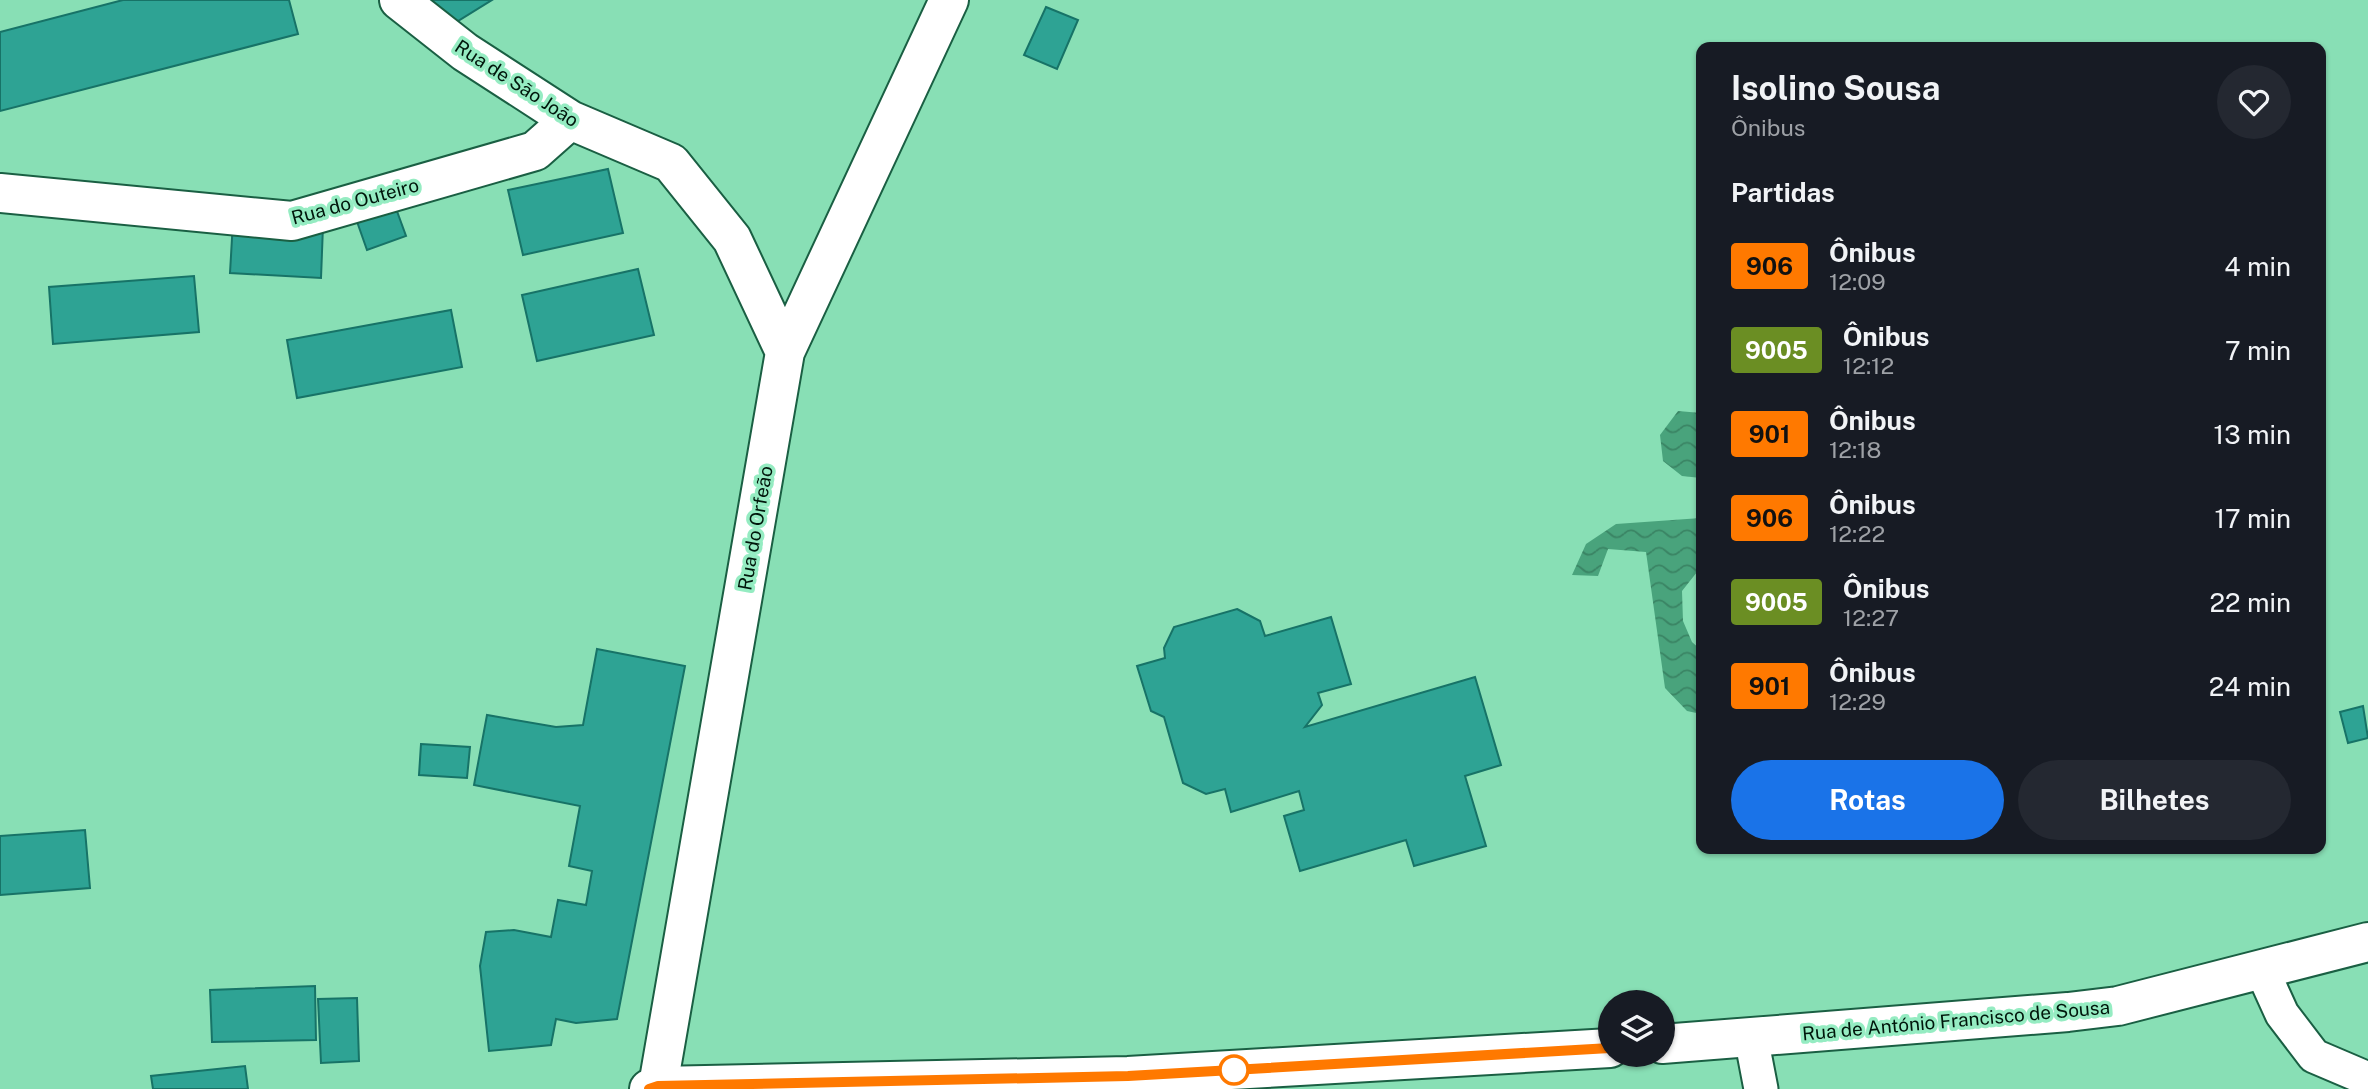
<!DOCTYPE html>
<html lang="pt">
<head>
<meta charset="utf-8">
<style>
  :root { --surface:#171b24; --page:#242831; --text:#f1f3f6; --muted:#9ea1a6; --accent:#1a73e8 }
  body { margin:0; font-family:"Public Sans",sans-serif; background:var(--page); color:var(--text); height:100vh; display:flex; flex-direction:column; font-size:26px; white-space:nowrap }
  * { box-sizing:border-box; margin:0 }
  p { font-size:23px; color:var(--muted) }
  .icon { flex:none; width:38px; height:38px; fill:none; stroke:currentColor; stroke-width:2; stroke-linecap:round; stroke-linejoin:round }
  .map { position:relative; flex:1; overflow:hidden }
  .side { position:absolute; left:1696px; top:42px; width:630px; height:812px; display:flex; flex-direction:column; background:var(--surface); border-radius:14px; box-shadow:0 2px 5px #0004 }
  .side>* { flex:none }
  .badge { padding:0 14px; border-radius:5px; font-size:24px; line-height:46px }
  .controls { position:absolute; left:1598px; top:990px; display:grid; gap:14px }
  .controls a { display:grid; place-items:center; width:77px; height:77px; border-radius:50%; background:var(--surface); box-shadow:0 2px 5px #0004; font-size:35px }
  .map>.badge { position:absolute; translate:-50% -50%; box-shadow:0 0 0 4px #fff }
  h2 { padding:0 35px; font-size:26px; line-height:63px }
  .round { display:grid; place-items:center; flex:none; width:74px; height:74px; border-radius:37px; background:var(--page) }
  .headline { display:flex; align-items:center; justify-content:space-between; height:119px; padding:0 35px }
  h1 { font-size:33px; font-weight:700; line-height:52px }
  .cta { display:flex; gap:14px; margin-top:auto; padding:14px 35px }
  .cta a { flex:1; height:80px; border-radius:42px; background:var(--accent); color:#fff; font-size:28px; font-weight:700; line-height:80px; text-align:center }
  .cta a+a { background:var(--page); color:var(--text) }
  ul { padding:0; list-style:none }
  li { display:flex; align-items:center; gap:21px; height:84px; padding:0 35px }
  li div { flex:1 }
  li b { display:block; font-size:26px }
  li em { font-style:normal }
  li .badge { min-width:77px; font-weight:700; text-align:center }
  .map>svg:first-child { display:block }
  .water { fill:url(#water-waves) }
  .building { fill:#2ea394; stroke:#177367; stroke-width:2 }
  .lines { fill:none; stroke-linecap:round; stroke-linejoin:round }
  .service-casing { stroke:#1a5f43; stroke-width:37 }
  .minor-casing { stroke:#1a5f43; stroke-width:42 }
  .tertiary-casing { stroke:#1a5f43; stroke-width:42 }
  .service { stroke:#fff; stroke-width:33 }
  .minor { stroke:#fff; stroke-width:38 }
  .tertiary { stroke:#fff; stroke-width:38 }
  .line-casing { stroke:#fff; stroke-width:16 }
  .line { stroke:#ff7900; stroke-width:10 }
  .stop-dot { fill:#fff; stroke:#ff7900; stroke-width:3.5 }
  .labels { text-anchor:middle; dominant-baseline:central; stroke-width:7; stroke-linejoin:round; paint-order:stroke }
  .street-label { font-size:19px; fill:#00160b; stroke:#95ecc2 }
</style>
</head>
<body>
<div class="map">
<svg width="2368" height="1089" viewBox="0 0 2368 1089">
  <defs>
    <pattern id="water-waves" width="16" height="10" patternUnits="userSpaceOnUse" patternTransform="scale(1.75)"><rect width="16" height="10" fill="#49a37c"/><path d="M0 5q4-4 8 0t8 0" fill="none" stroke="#3a8464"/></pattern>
  </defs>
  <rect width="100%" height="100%" fill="#88dfb5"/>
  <!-- water -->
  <path class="water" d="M 1678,411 L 1701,413 L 1701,478 L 1682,476 L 1663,461 L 1660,435 Z
    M 1701,518 L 1701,567 L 1682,591 L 1683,621 L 1692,642 L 1701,650 L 1701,714 L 1687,711 L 1665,688 L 1646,552 L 1608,549 L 1598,576 L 1572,575 L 1586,544 L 1616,524 Z"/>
  <!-- building -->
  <path class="building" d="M 123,0 L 289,0 L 298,34 L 0,111 L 0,32 Z
    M 428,0 L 492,0 L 445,29 Z
    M 1046,7 L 1078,20 L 1057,69 L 1024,55 Z
    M 608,169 L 623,233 L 523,255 L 508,190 Z
    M 394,203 L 406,236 L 367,250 L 355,216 Z
    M 233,221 L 323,226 L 321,278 L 230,273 Z
    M 638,269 L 654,335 L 537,361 L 522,295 Z
    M 194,276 L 199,332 L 53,344 L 49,287 Z
    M 451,310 L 462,367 L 297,398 L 287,340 Z
    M 1237,609 L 1260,621 L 1265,636 L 1331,617 L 1351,684 L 1318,693 L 1322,705 L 1305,727 L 1475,677 L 1501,765 L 1465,776 L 1486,846 L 1414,866 L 1406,840 L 1300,871 L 1284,816 L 1304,810 L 1299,791 L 1231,812 L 1225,789 L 1206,794 L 1183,783 L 1164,717 L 1151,711 L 1137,666 L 1165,658 L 1164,648 L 1174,627 Z
    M 597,649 L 685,666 L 617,1019 L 576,1023 L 556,1019 L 551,1045 L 489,1051 L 480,966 L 486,932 L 514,930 L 551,937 L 558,900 L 586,905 L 592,871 L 569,866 L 580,806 L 474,785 L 487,715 L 556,727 L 583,725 Z
    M 2363,706 L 2368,738 L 2348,743 L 2340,712 Z
    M 421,744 L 470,747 L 467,778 L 419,775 Z
    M 85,830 L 90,888 L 0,895 L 0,836 Z
    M 315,986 L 316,1040 L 212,1042 L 210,990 Z
    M 357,998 L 359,1061 L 321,1063 L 318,999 Z
    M 245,1066 L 248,1089 L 153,1089 L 151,1076 Z"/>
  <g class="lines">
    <defs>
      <path id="service" d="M 2262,970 L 2282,1014 L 2314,1056 L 2368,1079
        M 1751,1037 L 1761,1089"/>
      <path id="minor" d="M 399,0 L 465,52 L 570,120 L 671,163 L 732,239 L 785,352
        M 0,193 L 292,221 L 535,151 L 570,120
        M 658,1086 L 785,352 L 949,0"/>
      <path id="tertiary" d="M 1662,1044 L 2068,1012 L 2118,1006 L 2368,942
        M 649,1089 L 658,1086 L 1128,1076 L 1610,1048"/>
    </defs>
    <!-- service casing -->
    <use href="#service" class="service-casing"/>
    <!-- minor casing -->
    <use href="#minor" class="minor-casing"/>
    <!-- tertiary casing -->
    <use href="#tertiary" class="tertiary-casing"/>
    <!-- service -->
    <use href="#service" class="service"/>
    <!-- minor -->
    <use href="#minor" class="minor"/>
    <!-- tertiary -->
    <use href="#tertiary" class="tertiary"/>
  </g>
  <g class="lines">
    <defs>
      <path id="line" d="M 649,1089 L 658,1086 L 1128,1076 L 1610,1048"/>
    </defs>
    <!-- line casing -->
    <use href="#line" class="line-casing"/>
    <!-- line -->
    <use href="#line" class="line"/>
  </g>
  <!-- markers -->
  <circle class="stop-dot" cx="1234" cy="1070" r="14"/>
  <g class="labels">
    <!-- street labels -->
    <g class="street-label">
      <text transform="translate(517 83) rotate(33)">Rua de São João</text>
      <text transform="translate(355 201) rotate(-15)">Rua do Outeiro</text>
      <text transform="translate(755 528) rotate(-80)">Rua do Orfeão</text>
      <text transform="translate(1956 1020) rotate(-5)">Rua de António Francisco de Sousa</text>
    </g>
  </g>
</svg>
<div class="controls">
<a><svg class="icon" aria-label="layers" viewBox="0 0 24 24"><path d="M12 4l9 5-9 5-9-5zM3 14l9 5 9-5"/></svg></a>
</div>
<section class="side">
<div class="headline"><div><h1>Isolino Sousa</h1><p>Ônibus</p></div><a class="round"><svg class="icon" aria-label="heart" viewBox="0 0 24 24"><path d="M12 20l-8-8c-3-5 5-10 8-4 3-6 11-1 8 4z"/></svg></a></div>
<h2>Partidas</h2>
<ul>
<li><span class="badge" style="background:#ff7900;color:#111">906</span><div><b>Ônibus</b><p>12:09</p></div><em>4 min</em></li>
<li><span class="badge" style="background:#6b8e23;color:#fff">9005</span><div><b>Ônibus</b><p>12:12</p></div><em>7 min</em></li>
<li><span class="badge" style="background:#ff7900;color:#111">901</span><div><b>Ônibus</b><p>12:18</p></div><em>13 min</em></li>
<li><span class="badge" style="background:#ff7900;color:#111">906</span><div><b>Ônibus</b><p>12:22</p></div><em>17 min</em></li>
<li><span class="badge" style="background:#6b8e23;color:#fff">9005</span><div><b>Ônibus</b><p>12:27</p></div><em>22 min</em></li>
<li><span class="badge" style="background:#ff7900;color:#111">901</span><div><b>Ônibus</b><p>12:29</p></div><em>24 min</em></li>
</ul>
<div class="cta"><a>Rotas</a><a>Bilhetes</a></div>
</section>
</div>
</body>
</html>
